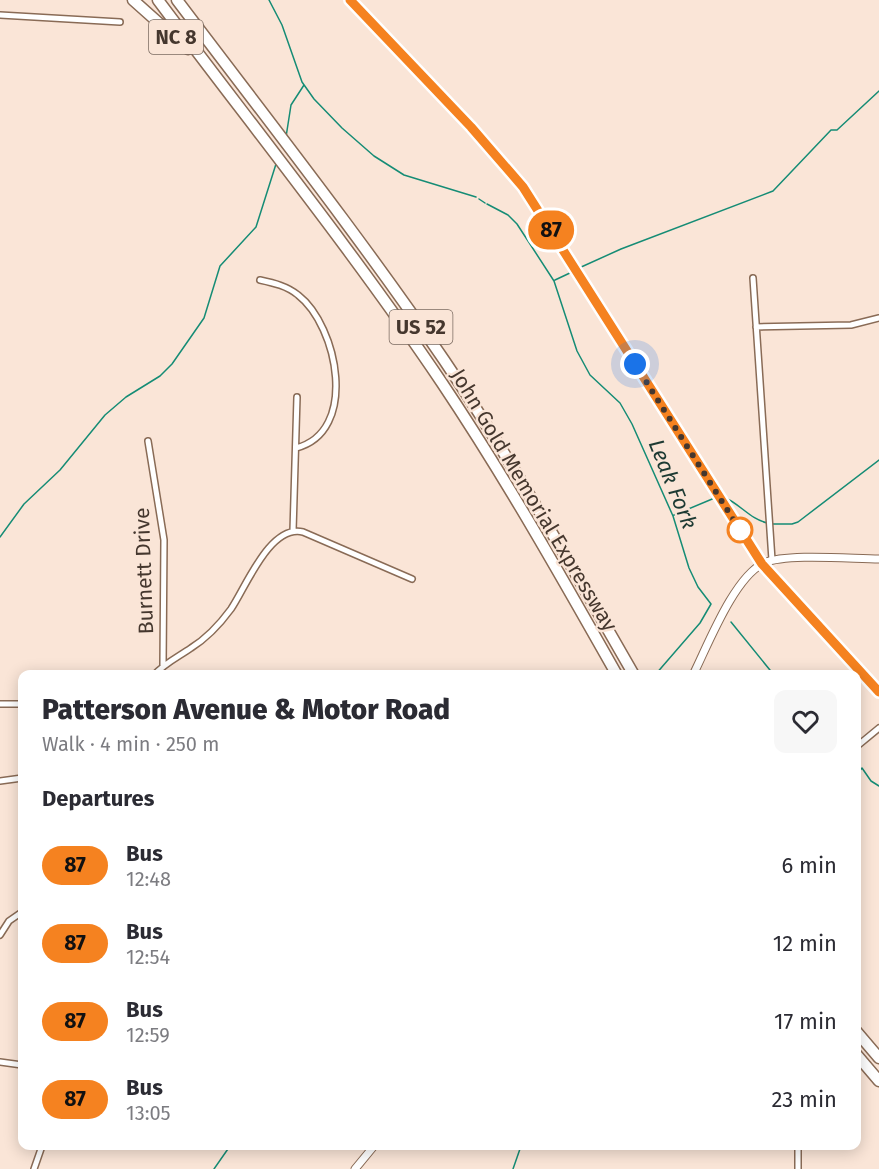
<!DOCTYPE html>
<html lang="en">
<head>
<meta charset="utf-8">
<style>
  :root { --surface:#fff; --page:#f7f7f7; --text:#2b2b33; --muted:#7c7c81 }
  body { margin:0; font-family:"Fira Sans",sans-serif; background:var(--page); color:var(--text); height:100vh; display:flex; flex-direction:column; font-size:22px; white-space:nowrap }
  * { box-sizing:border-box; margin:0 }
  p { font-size:20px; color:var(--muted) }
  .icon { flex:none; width:33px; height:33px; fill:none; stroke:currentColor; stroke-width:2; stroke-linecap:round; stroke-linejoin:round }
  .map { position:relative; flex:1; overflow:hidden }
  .sheet { position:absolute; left:18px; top:670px; width:843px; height:480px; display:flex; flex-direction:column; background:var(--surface); border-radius:12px; box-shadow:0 3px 15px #0003 }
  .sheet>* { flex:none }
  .badge { padding:0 12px; border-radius:20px; font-size:21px; line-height:39px }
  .you { position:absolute; width:30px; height:30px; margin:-15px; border:4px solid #fff; border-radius:50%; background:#1a73e8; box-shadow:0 0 0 9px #1a73e833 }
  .map>.badge { position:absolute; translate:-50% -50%; box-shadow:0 0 0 3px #fff }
  h2 { padding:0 24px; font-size:22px; line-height:54px }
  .round { display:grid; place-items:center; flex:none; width:63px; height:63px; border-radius:12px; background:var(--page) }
  .summary { display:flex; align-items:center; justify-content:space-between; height:102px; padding:0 24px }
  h1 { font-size:28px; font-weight:800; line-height:45px }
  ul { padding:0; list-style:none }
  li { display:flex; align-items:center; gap:18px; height:78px; padding:0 24px }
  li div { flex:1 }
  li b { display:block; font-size:22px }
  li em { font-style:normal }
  li .badge { min-width:66px; font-weight:700; text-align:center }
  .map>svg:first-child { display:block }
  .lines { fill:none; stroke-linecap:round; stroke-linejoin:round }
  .stream { stroke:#158c75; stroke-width:1.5 }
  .minor-casing { stroke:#896b56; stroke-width:8 }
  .tertiary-casing { stroke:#896b56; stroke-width:9 }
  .secondary-casing { stroke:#896b56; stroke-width:10 }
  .motorway-casing { stroke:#896b56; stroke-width:13 }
  .minor { stroke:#fff; stroke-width:5 }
  .tertiary { stroke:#fff; stroke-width:7 }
  .secondary { stroke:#fff; stroke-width:8 }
  .motorway { stroke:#fff; stroke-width:10 }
  .line-casing { stroke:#fff; stroke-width:14 }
  .line { stroke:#f58220; stroke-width:9 }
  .walk { stroke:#45372e; stroke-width:6; stroke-dasharray:0 10.8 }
  .stop-dot { fill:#fff; stroke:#f58220; stroke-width:3 }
  .labels { text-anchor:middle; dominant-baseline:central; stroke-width:5; stroke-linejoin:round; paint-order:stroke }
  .shield { fill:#fae5d7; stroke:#7b6b61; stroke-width:1.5 }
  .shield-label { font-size:20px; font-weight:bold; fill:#45372e }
  .street-label { font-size:21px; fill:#45372e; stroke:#fae5d7 }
  .water-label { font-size:22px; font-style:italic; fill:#1d3a33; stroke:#fae5d7 }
</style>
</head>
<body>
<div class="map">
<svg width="879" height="1169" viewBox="0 0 879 1169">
  <rect width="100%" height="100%" fill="#fae5d7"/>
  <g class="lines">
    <!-- stream -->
    <path class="stream" d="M 269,0 L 282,25 L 302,82 L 314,99 L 342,128 L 374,156 L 404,175 L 476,197
      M 286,137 L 291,105 L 304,85
      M 479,199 L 485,203
      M 487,204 L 508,215 L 517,224 L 554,281 L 577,351 L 590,375 L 620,403 L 632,424 L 673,516 L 689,568 L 698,587 L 711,604 L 700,623 L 655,675
      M 579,268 L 621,249 L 773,191 L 831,130 L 837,130 L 879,91
      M 555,280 L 572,272
      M 724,497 C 740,504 751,520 768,523
      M 674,515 L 717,497
      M 773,524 L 792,524 L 798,522 L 879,460
      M 0,537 L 24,504 L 60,470 L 105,415 L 126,397 L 160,376 L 172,364 L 204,318 L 220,266 L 256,227 L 276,164
      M 731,622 L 774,675
      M 856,775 L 862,768 L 871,781 L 879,786
      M 214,1169 L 230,1146
      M 513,1169 L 521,1146"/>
    <defs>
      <path id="minor" d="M 0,15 L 120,22
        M 753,278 L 772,560
        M 260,280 C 274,283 287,286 298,295 C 338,326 359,432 296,448
        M 756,327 L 851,325 L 879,318
        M 148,441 L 164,540 L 163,665
        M 293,531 L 297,397
        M 154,675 C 165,663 178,657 191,648 C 207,638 220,624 231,609 C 246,587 270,524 303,532 L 412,579
        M 0,704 L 22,704
        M 856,747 L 879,728
        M 0,781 L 22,778
        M 0,935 L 9,921 L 22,912
        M 0,1062 L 22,1065
        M 34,1169 L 42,1146
        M 798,1169 L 798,1146"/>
      <path id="tertiary" d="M 693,675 C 708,645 734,577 764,563 C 787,553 852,559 879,559
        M 355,1169 L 374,1146"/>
      <path id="secondary" d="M 350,0 L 471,127 L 523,187 L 762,564 L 879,692"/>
      <path id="motorway" d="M 133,0 L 188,49
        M 158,0 C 253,127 353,251 442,383 C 505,477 561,576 617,675
        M 177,0 C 267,119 360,237 444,360 C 513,462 573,569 634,675
        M 856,1031 L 879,1058
        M 856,1054 L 879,1081"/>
    </defs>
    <!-- minor casing -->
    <use href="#minor" class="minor-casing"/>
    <!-- tertiary casing -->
    <use href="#tertiary" class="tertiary-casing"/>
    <!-- secondary casing -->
    <use href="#secondary" class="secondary-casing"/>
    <!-- motorway casing -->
    <use href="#motorway" class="motorway-casing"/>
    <!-- minor -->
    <use href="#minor" class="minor"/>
    <!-- tertiary -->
    <use href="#tertiary" class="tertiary"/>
    <!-- secondary -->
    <use href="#secondary" class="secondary"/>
    <!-- motorway -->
    <use href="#motorway" class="motorway"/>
  </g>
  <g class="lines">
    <defs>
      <path id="line" d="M 350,0 L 471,127 L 523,187 L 762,564 L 879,692"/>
    </defs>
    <!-- line casing -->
    <use href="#line" class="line-casing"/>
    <!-- line -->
    <use href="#line" class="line"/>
    <!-- walk -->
    <path class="walk" d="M 635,364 L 740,530"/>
  </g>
  <!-- markers -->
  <circle class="stop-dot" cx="740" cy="530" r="12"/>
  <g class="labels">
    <!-- shield labels -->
    <g class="shield">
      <rect x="149" y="20" width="54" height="34" rx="4.5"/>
      <rect x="389.5" y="310" width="63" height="34" rx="4.5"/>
    </g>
    <g class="shield-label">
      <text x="176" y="37">NC 8</text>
      <text x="421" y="327">US 52</text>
    </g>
    <!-- street labels -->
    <g class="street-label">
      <text transform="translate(534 500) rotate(59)">John Gold Memorial Expressway</text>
      <text transform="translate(144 571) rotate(-92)">Burnett Drive</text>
    </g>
    <!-- water labels -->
    <g class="water-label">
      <text transform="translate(673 484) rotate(68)">Leak Fork</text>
    </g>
  </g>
</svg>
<div class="you" style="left:635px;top:364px"></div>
<b class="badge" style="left:551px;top:230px;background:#f58220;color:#111">87</b>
<section class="sheet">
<div class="summary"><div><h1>Patterson Avenue &amp; Motor Road</h1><p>Walk · 4 min · 250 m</p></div><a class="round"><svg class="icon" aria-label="heart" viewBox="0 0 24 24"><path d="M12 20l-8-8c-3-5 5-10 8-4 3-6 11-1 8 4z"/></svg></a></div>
<h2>Departures</h2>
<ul>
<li><span class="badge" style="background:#f58220;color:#111">87</span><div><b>Bus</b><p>12:48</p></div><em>6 min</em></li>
<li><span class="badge" style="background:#f58220;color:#111">87</span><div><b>Bus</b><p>12:54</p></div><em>12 min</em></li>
<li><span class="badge" style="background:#f58220;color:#111">87</span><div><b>Bus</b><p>12:59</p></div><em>17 min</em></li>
<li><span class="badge" style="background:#f58220;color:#111">87</span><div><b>Bus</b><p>13:05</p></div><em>23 min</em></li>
</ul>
</section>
</div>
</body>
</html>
